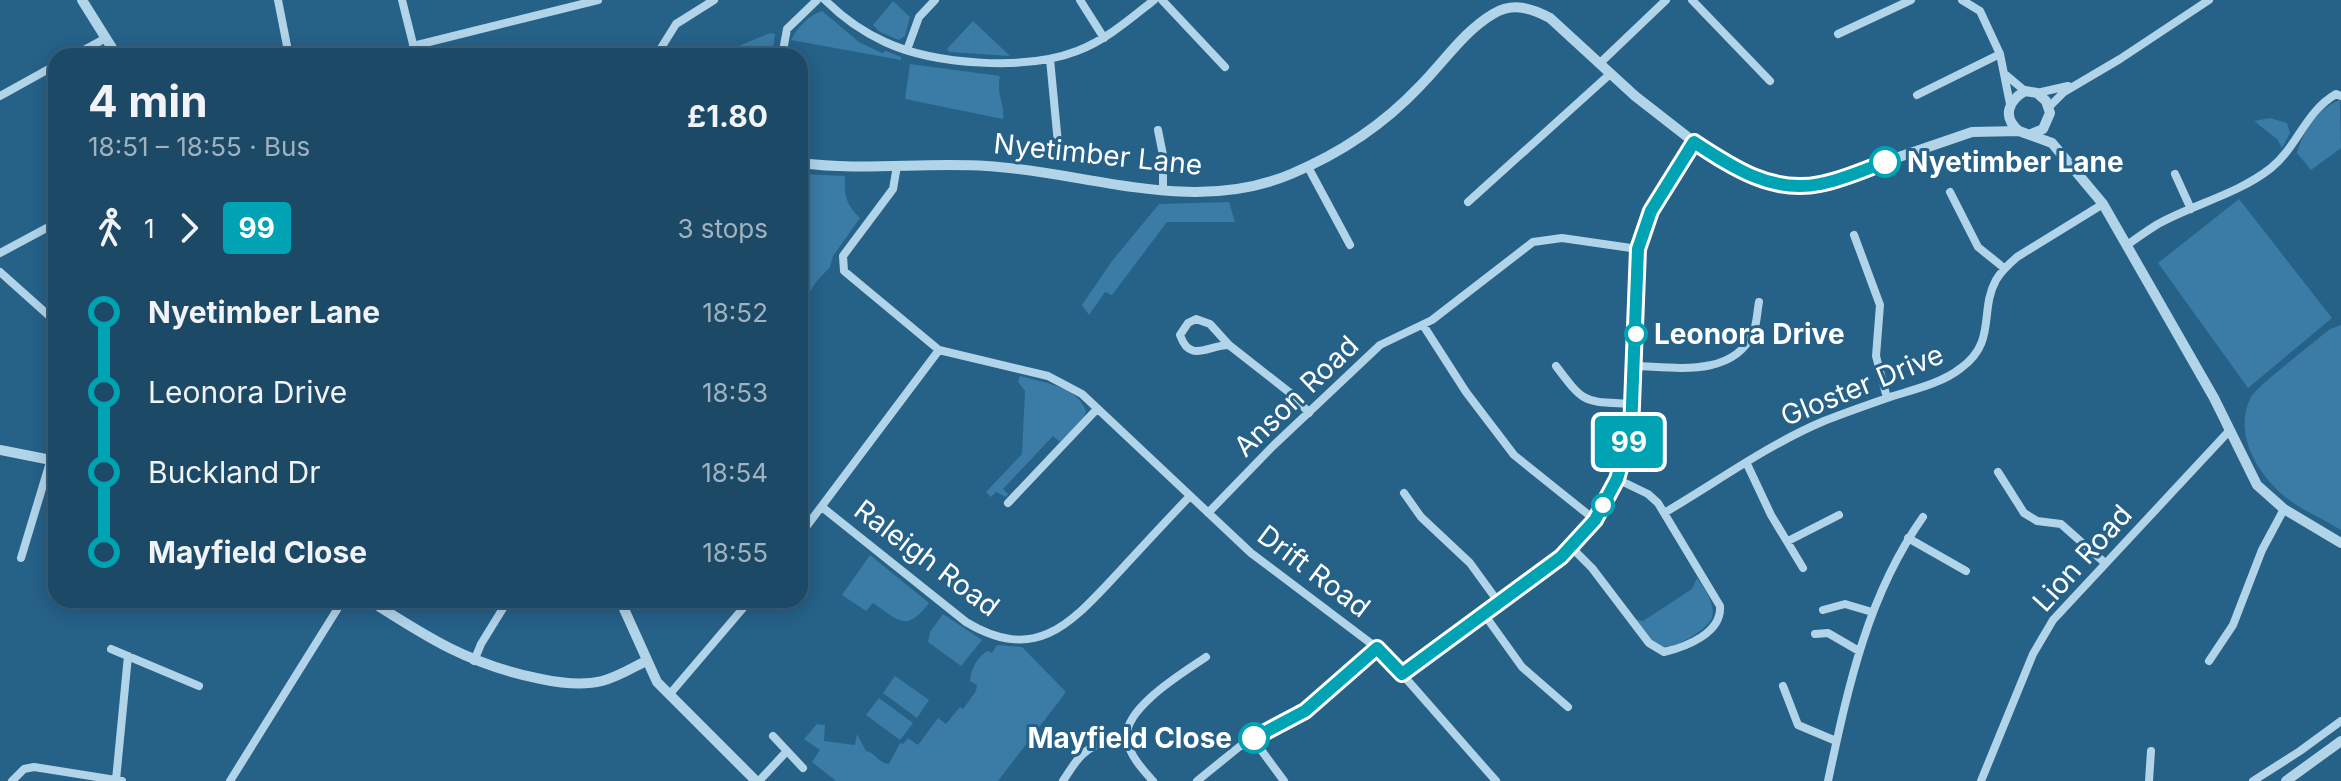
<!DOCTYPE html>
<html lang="en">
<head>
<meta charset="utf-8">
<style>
  :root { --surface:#1c4966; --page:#29536f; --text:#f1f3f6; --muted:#a0b2bf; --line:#3a617a }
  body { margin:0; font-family:Inter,sans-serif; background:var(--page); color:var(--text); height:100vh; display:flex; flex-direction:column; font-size:30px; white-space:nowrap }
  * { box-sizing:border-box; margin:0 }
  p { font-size:26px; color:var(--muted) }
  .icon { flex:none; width:44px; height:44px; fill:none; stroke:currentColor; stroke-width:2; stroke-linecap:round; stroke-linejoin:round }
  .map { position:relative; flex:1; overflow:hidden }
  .sheet { position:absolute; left:48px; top:48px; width:760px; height:560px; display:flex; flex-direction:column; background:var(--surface); border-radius:24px; box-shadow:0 4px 20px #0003,0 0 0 2px var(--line) }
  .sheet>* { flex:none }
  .badge { padding:0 16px; border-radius:6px; font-size:28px; line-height:52px }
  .map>.badge { position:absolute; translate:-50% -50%; box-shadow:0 0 0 4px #fff }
  .legs { display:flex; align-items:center; gap:12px; height:88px; padding:0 40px; font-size:26px }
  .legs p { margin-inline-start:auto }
  .overview { display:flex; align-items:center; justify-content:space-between; height:136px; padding:0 40px }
  h1 { font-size:44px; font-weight:700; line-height:60px }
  ul { padding:0 40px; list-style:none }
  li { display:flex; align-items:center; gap:28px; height:80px; font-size:30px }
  li i { display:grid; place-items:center; width:12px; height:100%; margin:0 10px; background:currentColor }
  li i::after { content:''; width:20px; height:20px; margin:-10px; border:6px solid; border-radius:50%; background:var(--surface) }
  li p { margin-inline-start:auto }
  li:first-child i { background:linear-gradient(#0000 50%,currentColor 0) }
  li:last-child i { background:linear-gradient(currentColor 50%,#0000 0) }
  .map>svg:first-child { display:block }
  .green { fill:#3a7ca5 }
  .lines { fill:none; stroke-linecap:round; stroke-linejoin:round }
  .minor { stroke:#b2d4e9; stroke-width:8 }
  .tertiary { stroke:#b2d4e9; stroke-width:10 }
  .line-1-casing { stroke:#fff; stroke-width:18 }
  .line-1 { stroke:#00a3b4; stroke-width:12 }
  .stop-1-dot { fill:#fff; stroke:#00a3b4; stroke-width:4 }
  .labels { text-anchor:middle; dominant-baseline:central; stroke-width:6; stroke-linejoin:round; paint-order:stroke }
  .street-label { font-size:28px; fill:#fff; stroke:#266188 }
  .stop-label { font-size:28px; font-weight:bold; fill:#fff; stroke:#266188; text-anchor:start }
</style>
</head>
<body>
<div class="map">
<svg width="2341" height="781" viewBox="0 0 2341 781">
  <rect width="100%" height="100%" fill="#266188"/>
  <!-- green -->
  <path class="green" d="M 893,1 L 910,17 L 905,36 L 899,40 L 880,32 L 873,25 Z
    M 822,11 L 859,42 L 882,53 L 886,51 L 901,57 L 901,60 L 791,40 C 797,28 809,15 822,11 Z
    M 973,21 L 1010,56 L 950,52 L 947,49 Z
    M 770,33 L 775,34 L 772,56 L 726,56 L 734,48 Z
    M 910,64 L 1000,76 C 996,97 1005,102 1003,119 L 905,99 Z
    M 2340,100 L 2341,148 L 2311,170 L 2297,153 C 2303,131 2318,108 2340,100 Z
    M 2270,118 L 2287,123 L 2290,133 L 2282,148 L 2277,139 L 2254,121 Z
    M 800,174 L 845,176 C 844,196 846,204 860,218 L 833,256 L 830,267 L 817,281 L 800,306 Z
    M 2239,199 L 2332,318 L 2248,388 L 2158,263 Z
    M 1229,202 L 1235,222 L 1167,222 L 1112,295 L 1105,292 L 1089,315 L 1082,305 L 1112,261 L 1159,204 Z
    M 2341,325 L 2341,530 C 2327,521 2312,515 2298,506 C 2264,485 2230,437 2251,397 C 2257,386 2316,341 2330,329 Z
    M 1020,376 C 1041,382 1077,386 1086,411 L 1084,417 L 1060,442 L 1053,436 L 1003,489 L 1008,494 L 1006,497 L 996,492 L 991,497 L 986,492 L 1022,454 L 1025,391 L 1018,382 Z
    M 870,555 L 929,603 C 906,633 900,621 873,603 L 866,611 L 842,595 Z
    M 1697,578 C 1704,589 1716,603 1712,618 C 1707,630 1672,651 1660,646 C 1648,642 1642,628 1635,619 L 1643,621 L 1692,589 Z
    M 943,614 L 982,640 L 961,666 L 928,642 L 930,632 Z
    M 997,645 L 1022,647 L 1066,692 L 998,781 L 836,781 L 812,762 L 820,750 L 804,739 L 817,724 L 825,725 L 824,741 L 855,745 L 857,734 L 866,751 C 876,753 878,763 889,764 L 900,743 L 903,744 L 908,738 L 918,745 L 938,718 L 946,724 L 960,707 L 963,709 L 976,691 L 977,685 L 970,681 C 971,668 977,658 987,651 L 992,653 Z
    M 895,676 L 929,700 L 917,718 L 883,693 Z
    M 879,698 L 913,723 L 900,740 L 866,715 Z"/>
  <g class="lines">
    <!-- minor -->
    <path class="minor" d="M 278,0 L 289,56
      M 402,0 L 416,56
      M 825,0 C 842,17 863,32 885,42 C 935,65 1026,71 1077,51 C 1106,40 1130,19 1154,0
      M 1080,0 L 1104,38
      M 1162,0 L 1225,67
      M 1692,0 L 1770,81
      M 1962,0 L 1980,11 L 2000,54 L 2010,104
      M 1838,34 L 1911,0
      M 413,46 L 598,0
      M 907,50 L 919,17 L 935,0
      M 73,56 L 106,38
      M 656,56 L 676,24 L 714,0
      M 782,56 L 787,29 L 817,0
      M 1050,59 L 1059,154
      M 1599,64 L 1666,0
      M 2006,75 L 2025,91
      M 2037,93 L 2068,86
      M 1917,95 L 2000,54
      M 0,96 L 56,65
      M 2049,107 L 2064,92 L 2120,59 L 2209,0
      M 1158,130 L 1163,155 L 1163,191
      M 897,166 L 893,189 L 843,256 L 844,271 L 939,350 L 1048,376 L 1082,394 L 1251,553 L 1377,648 L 1402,674 L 1496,781
      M 1308,167 L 1350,245
      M 2175,174 L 2191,209
      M 1950,192 L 1978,247 L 2004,268
      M 1468,202 L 1610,74
      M 1854,235 L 1880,305 L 1876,356 L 1887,398
      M 2127,245 C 2137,238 2148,230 2158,224 C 2194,204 2238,194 2271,168 C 2298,146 2305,112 2336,94 L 2341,96
      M 0,253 L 56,223
      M 0,272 L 56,322
      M 1423,325 L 1466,392 L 1514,455 L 1595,520
      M 1229,345 C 1208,345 1190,364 1180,335 L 1188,323 L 1196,319 L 1210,324 L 1229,345 L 1294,396 L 1309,413
      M 1556,366 C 1586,406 1584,401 1633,404
      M 1635,366 C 1674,367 1733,378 1753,333 C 1757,324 1757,312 1759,302
      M 1747,464 L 1771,515 L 1803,568
      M 1998,472 L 2024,513 L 2037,521 L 2061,524 L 2105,563
      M 1404,493 L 1421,517 L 1470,563 L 1499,603
      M 1008,503 L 1097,409
      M 822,507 L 966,622 C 1037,665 1072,622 1118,573 C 1142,547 1166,521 1190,496
      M 1208,513 L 1273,446 L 1380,345 L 1432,320 L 1533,242 L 1562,238 L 1638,249
      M 1664,513 C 1717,482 1767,445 1824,421 C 1847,412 1870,404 1893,396 C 1916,389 1942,383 1961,368 C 1997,342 1979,311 1996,280 C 2001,271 2009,264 2017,257 L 2103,204
      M 800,535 L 939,350
      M 1908,538 L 1966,571
      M 1788,541 L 1839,515
      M 1571,547 L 1592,568 L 1649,643 L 1664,652 C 1686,647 1722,633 1720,606 L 1658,503 L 1648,494 L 1617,479
      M 21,558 L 51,459
      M 1823,610 L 1845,604 L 1872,612
      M 1484,614 L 1522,667 L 1568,707
      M 1815,634 L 1828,633 L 1859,651
      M 111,649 L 199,686
      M 474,661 L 481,644 L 508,600
      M 2209,661 L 2233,625 L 2262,550 L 2284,509
      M 1402,674 L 1561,557 L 1595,520 L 1617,479 L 1631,431 L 1638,249 L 1651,211 L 1694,142
      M 1783,686 L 1798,725 L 1836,741
      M 669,695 L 750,600
      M 773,736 L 803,768
      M 1253,739 L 1284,781
      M 116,780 L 128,656
      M 12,781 L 24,769 L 34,767 L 122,781
      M 230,781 L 343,600
      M 759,781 L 787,751
      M 1063,781 C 1082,751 1090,740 1127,743
      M 1153,781 C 1143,770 1129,755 1127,739 C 1122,709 1184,672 1206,657
      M 1197,781 L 1239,747 L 1305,711 L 1377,648
      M 1828,781 C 1848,688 1867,596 1923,517
      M 1981,781 L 2033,654 L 2053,620 L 2230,430
      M 2149,781 L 2151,751
      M 2253,781 L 2300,751 L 2341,721"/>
    <!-- tertiary -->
    <path class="tertiary" d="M 82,0 L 117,56
      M 2019,131 C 2002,117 2008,101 2025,91 L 2037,93 L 2046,101 L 2050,113 L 2043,129 L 2031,134
      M 800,163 C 862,171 925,162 987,166 C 1088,172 1192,216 1291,174 C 1339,154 1384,124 1420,86 C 1443,63 1464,31 1493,14 C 1513,2 1531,8 1550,18 L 1635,96 L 1694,142 L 1743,172 L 1788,187 L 1820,184 L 1972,132 L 2019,131 L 2052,143 L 2103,204 L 2214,398 L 2257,485 L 2284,509 L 2341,543
      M 0,450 L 56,461
      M 51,459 L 56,448
      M 369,600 C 428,638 470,665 541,679 C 560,683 582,686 602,681 C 618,677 632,668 646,661
      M 620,600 L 657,682 L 756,781
      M 2286,781 L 2341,741"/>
  </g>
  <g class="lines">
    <defs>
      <path id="line-1" d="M 1254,738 L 1305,711 L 1377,648 L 1402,674 L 1561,557 L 1595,520 L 1617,479 L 1631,431 L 1638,249 L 1651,211 L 1694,142 C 1732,167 1772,194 1820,184 C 1842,180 1864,170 1885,162"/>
    </defs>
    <!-- line-1 casing -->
    <use href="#line-1" class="line-1-casing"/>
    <!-- line-1 -->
    <use href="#line-1" class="line-1"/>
  </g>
  <!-- markers -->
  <g class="stop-1-dot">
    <circle cx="1885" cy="162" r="14"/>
    <circle cx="1636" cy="334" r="10"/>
    <circle cx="1603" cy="505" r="10"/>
    <circle cx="1254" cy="738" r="14"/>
  </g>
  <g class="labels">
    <!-- street labels -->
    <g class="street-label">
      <text transform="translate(1098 154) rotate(6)">Nyetimber Lane</text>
      <text transform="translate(1862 385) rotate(-22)">Gloster Drive</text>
      <text transform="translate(1296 396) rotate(-44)">Anson Road</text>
      <text transform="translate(927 558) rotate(37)">Raleigh Road</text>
      <text transform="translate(2082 558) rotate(-48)">Lion Road</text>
      <text transform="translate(1314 571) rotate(37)">Drift Road</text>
    </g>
    <!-- stop labels -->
    <g class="stop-label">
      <text x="1907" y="162">Nyetimber Lane</text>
      <text x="1654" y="334">Leonora Drive</text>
      <text x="1232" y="738" text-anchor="end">Mayfield Close</text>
    </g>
  </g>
</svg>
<b class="badge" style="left:1629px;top:442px;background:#00a3b4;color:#fff">99</b>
<section class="sheet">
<div class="overview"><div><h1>4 min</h1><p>18:51 – 18:55 · Bus</p></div><b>£1.80</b></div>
<div class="legs"><svg class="icon" aria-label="walk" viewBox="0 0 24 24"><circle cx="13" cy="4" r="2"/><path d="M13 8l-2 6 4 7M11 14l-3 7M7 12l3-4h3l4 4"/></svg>1<svg class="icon" aria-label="forward" viewBox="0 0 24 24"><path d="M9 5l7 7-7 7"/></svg><b class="badge" style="background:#00a3b4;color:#fff">99</b><p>3 stops</p></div>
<ul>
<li><i style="color:#00a3b4"></i><b>Nyetimber Lane</b><p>18:52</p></li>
<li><i style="color:#00a3b4"></i><span>Leonora Drive</span><p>18:53</p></li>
<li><i style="color:#00a3b4"></i><span>Buckland Dr</span><p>18:54</p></li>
<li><i style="color:#00a3b4"></i><b>Mayfield Close</b><p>18:55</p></li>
</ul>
</section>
</div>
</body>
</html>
